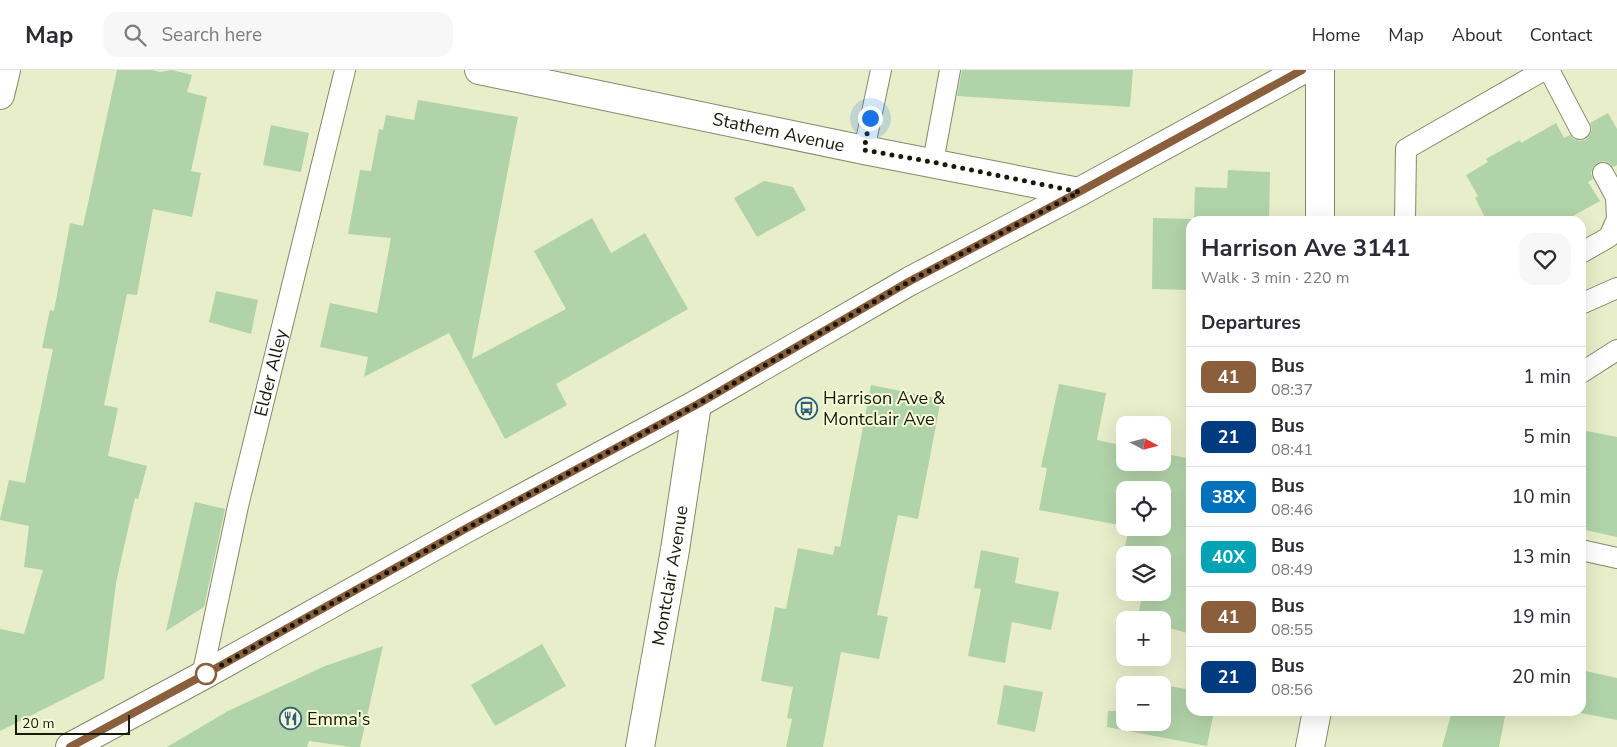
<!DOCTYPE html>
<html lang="en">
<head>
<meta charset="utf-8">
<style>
  :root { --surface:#fff; --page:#f7f7f7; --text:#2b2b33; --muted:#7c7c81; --line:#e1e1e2 }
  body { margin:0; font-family:"Nunito Sans",sans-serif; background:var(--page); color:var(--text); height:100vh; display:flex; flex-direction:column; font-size:19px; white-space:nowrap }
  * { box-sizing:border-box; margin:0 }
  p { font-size:16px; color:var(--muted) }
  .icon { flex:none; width:28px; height:28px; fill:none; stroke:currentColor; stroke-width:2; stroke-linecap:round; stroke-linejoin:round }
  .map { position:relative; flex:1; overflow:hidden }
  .sheet { position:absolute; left:1186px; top:146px; width:400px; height:500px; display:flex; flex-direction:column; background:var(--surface); border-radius:15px; box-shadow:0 5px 20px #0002 }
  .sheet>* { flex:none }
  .badge { padding:0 10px; border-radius:8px; font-size:18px; line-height:32px }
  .needle { width:32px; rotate:97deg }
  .buttons { position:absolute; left:1116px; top:346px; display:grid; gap:10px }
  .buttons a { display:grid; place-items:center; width:55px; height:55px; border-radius:10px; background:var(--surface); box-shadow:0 5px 20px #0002; font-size:25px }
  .scale { position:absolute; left:15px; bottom:12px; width:115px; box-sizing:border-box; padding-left:5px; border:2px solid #17190c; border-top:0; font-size:14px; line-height:18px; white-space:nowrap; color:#17190c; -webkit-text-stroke:4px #f6fbd7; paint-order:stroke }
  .you { position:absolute; width:25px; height:25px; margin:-12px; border:4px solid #fff; border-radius:50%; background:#1a73e8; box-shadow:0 0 0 8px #1a73e833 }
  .map>.badge { position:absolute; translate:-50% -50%; box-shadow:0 0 0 2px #fff }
  h2 { padding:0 15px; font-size:19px; line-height:45px }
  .round { display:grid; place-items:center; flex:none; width:52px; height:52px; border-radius:15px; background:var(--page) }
  .headline { display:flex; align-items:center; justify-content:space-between; height:85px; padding:0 15px }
  h1 { font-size:24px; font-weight:700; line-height:38px }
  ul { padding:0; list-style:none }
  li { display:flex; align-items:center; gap:15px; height:60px; padding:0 15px; border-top:1px solid var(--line) }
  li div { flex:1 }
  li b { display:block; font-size:19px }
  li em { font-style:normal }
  li .badge { min-width:55px; font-weight:700; text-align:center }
  header { display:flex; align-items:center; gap:30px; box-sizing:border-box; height:70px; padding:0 25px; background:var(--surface); border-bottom:1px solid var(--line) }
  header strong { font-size:24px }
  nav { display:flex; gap:28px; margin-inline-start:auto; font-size:18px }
  .search { width:350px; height:45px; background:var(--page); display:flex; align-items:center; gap:12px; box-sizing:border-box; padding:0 18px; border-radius:15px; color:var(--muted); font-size:19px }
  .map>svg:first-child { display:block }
  .building { fill:#b1d3a9 }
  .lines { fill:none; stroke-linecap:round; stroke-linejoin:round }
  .service-casing { stroke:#848868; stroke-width:22 }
  .minor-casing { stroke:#848868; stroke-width:30 }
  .secondary-casing { stroke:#848868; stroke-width:30 }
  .service { stroke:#fff; stroke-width:20 }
  .minor { stroke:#fff; stroke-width:28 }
  .secondary { stroke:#fff; stroke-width:28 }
  .line-casing { stroke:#fff; stroke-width:11 }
  .line { stroke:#8b5e3c; stroke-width:8 }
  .walk { stroke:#17190c; stroke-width:5; stroke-dasharray:0 9 }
  .stop-dot { fill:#fff; stroke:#8b5e3c; stroke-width:2.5 }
  .labels { text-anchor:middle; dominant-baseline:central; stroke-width:4; stroke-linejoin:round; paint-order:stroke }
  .street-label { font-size:18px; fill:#17190c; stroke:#f6fbd7 }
  .poi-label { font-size:18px; fill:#17190c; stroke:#f6fbd7; text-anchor:start }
</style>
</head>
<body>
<header>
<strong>Map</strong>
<div class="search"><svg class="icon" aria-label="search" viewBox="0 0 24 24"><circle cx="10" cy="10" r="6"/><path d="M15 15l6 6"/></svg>Search here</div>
<nav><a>Home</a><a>Map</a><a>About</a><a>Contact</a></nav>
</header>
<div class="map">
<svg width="1617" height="677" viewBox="0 0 1617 677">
  <rect width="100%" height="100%" fill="#e8eeca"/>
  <!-- building -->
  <path class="building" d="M 117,0 L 152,0 L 160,2 L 172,0 L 192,5 L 187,22 L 207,27 L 191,101 L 201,103 L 192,147 L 153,139 L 137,225 L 127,224 L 104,335 L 118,338 L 108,386 L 147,396 L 138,429 L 135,428 L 116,513 L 104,609 L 0,661 L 0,559 L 24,564 L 43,500 L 24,497 L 29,456 L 0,450 L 0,449 L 9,410 L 25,413 L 53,279 L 42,278 L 50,240 L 54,241 L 70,153 L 83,156 Z
    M 962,0 L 1133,0 L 1130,37 L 957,26 Z
    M 418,30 L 518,47 L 472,289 L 566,239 L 534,181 L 592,148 L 611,183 L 645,163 L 688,239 L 556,314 L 567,335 L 505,369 L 449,263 L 364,307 L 368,287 L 320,277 L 330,233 L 377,243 L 391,168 L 348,164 L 360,100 L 371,101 L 379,59 L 383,60 L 386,45 L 414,50 Z
    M 1608,43 L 1617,59 L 1617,95 L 1613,97 L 1609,93 L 1603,91 L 1597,93 L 1593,97 L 1591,103 L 1593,109 L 1588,112 L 1600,131 L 1564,151 L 1487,151 L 1475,128 L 1478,126 L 1466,105 L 1488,92 L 1486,89 L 1520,70 L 1521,73 L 1556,53 L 1564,68 L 1570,65 L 1574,69 L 1579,71 L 1585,70 L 1590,65 L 1592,59 L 1590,53 Z
    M 271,55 L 309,63 L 301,102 L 263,95 Z
    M 1228,100 L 1270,102 L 1269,151 L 1194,151 L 1195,117 L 1227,118 Z
    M 764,111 L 793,117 L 806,140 L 757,167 L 734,128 Z
    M 1153,148 L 1191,149 L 1191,220 L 1152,219 Z
    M 216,221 L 258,230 L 251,264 L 209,252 Z
    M 1059,314 L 1106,323 L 1097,370 L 1125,376 L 1125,392 L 1162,392 L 1162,383 L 1191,389 L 1191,564 L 1162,556 L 1162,550 L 1137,550 L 1143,522 L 1162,522 L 1162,485 L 1123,485 L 1129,458 L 1162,458 L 1162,420 L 1125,420 L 1125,456 L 1039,440 L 1047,398 L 1041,397 Z
    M 871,315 L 941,329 L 918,449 L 898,445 L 877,545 L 888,547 L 879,589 L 841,582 L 823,677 L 786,677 L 792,649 L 787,648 L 793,617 L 761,611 L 775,537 L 786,539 L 798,478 L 833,485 L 835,476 L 840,477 Z
    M 1581,360 L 1617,367 L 1617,467 L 1581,459 Z
    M 195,432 L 225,439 L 204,537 L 166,561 Z
    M 981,480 L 1019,488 L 1015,513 L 1059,522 L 1051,560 L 1012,552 L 1005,593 L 968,586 L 981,519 L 974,518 Z
    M 542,574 L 566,616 L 495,656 L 471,615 Z
    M 383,576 L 360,677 L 351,677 L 309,671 L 307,677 L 167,677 L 228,641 L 325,596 Z
    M 1581,600 L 1617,608 L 1617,650 L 1581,643 Z
    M 1143,611 L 1191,620 L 1191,641 L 1214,641 L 1207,676 L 1107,657 L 1108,641 L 1125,641 L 1125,652 L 1162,652 L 1162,615 L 1142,615 Z
    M 1004,615 L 1043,622 L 1035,662 L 997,654 Z
    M 1452,641 L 1506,641 L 1499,677 L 1442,677 Z"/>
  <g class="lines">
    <defs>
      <g id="service">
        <path d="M 1549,0 L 1580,59"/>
        <path d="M 864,80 L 881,0"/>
        <path d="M 933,92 L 950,0"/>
        <path d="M 1405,151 L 1406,79 L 1544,0"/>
        <path d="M 1581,183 L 1609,167 L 1617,149 L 1616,127 L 1603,103"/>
        <path d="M 1581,234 L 1617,218"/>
        <path d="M 1581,303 L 1617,280"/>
        <path d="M 1581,480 L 1617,488"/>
        <path id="s1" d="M 202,606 L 238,436 L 345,0"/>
      </g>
      <g id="minor">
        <path id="s2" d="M 479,0 L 864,80 L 1079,122"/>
        <path d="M 0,25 L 6,0"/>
        <path d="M 1320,151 L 1320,0"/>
        <path id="s3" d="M 640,677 L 675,480 L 697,334"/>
        <path d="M 1310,677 L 1317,641"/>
      </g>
      <path id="secondary" d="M 70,677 L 202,606 L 465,459 L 697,334 L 910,211 L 1079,122 L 1302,0"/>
    </defs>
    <!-- service casing -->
    <use href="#service" class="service-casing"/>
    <!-- minor casing -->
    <use href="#minor" class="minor-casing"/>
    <!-- secondary casing -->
    <use href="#secondary" class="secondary-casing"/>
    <!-- service -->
    <use href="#service" class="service"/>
    <!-- minor -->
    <use href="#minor" class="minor"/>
    <!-- secondary -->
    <use href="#secondary" class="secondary"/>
  </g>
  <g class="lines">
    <defs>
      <path id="line" d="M 70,677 L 202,606 L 465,459 L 698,334 L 910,211 L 1079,122 L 1302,0"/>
    </defs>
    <!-- line casing -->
    <use href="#line" class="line-casing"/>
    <!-- line -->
    <use href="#line" class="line"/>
    <!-- walk -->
    <path class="walk" d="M 206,604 L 202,606 L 465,459 L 698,334 L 910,211 L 1079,122 L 932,92 L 864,80 L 870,48"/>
  </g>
  <!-- icons -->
  <defs>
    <symbol id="bus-ring" viewBox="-11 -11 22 22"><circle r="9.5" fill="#f6fbd7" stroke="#2f5e7c" stroke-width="1.5"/><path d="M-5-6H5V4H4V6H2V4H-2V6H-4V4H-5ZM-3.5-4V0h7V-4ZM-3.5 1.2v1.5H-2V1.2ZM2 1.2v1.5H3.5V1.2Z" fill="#2f5e7c"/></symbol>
    <symbol id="restaurant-ring" viewBox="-11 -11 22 22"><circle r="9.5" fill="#f6fbd7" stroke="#2f5e7c" stroke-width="1.5"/><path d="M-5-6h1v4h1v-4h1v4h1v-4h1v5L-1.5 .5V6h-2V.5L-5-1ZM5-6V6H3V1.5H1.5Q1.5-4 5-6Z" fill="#2f5e7c"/></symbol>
  </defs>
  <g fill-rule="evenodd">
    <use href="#bus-ring" x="794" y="326" width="25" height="25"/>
    <use href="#restaurant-ring" x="278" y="636" width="25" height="25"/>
  </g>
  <!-- markers -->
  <circle class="stop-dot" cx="206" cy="604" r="10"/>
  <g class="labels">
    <!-- street labels -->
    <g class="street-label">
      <text stroke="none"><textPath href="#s2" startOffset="306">Stathem Avenue</textPath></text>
      <text stroke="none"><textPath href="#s1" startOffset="311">Elder Alley</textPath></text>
      <text stroke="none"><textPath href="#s3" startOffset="174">Montclair Avenue</textPath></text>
    </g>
    <!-- poi labels -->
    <g class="poi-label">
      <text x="823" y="328">Harrison Ave &amp;<tspan x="823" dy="21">Montclair Ave</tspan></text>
      <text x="307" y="649">Emma's</text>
    </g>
  </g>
</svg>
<div class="buttons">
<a><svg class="needle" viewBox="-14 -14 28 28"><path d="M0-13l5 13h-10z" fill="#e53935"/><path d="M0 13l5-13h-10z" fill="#7c7c81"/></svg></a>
<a><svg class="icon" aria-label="locate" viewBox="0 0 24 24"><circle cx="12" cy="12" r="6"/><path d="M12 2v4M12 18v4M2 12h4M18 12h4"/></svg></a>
<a><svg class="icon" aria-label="layers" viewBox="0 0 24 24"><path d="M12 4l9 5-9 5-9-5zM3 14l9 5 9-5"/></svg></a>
<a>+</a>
<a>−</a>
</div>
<div class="scale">20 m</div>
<div class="you" style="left:870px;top:48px"></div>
<section class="sheet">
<div class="headline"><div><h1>Harrison Ave 3141</h1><p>Walk · 3 min · 220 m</p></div><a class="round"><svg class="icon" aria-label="heart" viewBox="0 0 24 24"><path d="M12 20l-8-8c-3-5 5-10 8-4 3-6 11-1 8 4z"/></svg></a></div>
<h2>Departures</h2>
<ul>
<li><span class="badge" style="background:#8b5e3c;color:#fff">41</span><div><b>Bus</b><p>08:37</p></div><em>1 min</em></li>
<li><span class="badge" style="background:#003b80;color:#fff">21</span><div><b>Bus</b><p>08:41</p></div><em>5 min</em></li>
<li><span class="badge" style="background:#0072bc;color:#fff">38X</span><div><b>Bus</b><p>08:46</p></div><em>10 min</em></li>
<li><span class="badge" style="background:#00a3b4;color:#fff">40X</span><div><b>Bus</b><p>08:49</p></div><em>13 min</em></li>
<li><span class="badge" style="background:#8b5e3c;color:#fff">41</span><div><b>Bus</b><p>08:55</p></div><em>19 min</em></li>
<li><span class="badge" style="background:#003b80;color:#fff">21</span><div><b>Bus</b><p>08:56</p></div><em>20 min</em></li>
</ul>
</section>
</div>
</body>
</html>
